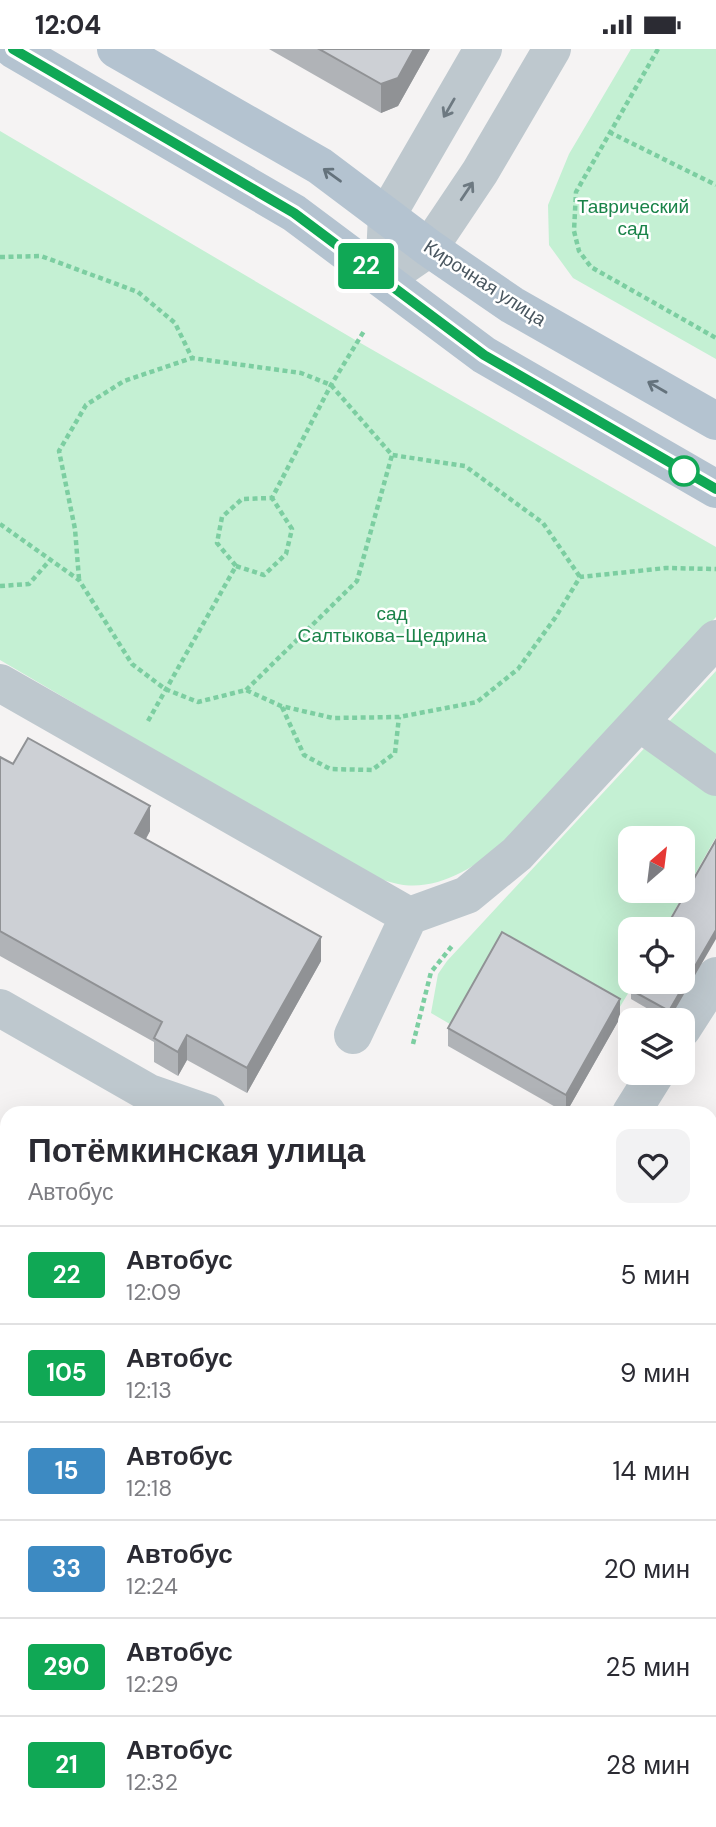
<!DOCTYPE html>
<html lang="ru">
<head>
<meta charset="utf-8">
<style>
  :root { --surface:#fff; --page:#f2f2f3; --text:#2b2b33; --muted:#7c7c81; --line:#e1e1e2 }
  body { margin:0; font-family:"DM Sans",sans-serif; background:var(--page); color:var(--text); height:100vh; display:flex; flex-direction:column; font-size:26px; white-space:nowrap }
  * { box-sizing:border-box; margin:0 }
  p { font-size:23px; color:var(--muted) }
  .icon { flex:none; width:38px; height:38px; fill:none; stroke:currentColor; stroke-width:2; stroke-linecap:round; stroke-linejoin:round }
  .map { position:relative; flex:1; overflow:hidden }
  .details { position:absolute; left:0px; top:1057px; width:718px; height:721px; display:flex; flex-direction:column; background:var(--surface); border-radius:21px 21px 0 0; box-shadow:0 7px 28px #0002 }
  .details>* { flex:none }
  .badge { padding:0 14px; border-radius:5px; font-size:24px; line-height:46px }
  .needle { width:46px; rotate:28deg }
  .tools { position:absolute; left:618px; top:777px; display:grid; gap:14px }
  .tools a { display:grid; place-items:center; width:77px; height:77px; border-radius:14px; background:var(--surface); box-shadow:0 7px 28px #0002; font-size:35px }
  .map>.badge { position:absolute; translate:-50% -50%; box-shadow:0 0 0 4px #fff }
  .round { display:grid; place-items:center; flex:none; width:74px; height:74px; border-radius:14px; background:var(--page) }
  .overview { display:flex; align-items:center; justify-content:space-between; height:119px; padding:0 28px }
  h1 { font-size:33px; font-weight:700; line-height:52px }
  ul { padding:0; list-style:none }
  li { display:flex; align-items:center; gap:21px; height:98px; padding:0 28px; border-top:2px solid var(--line) }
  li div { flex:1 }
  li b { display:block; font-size:26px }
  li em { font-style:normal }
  li .badge { min-width:77px; font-weight:700; text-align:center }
  .status { display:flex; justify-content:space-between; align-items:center; height:49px; padding:0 35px; background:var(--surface); direction:ltr }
  .status svg { height:19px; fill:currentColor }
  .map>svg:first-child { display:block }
  .green { fill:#c4f0d3; fill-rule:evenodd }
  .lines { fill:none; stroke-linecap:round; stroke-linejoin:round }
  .path { stroke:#7ccea1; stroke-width:4.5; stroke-dasharray:5 3.5; stroke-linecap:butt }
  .minor { stroke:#bec8ce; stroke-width:38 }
  .major { stroke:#b4c3d0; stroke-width:38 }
  .wall { fill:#b0b3b7 }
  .shaded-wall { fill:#909295 }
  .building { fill:#cdd0d5; stroke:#909295; stroke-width:2 }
  .oneway { stroke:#6d7981 }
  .oneway2 { stroke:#64727c }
  .line-casing { stroke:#fff; stroke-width:16 }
  .line { stroke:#10a855; stroke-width:10 }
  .stop-dot { fill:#fff; stroke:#10a855; stroke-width:3.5 }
  .labels { text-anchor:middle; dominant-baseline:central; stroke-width:5; stroke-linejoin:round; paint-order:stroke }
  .park-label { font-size:19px; fill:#1a8349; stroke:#fff }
  .street-label { font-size:19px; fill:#4a5760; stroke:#fff }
</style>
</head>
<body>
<div class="status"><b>12:04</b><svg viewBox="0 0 49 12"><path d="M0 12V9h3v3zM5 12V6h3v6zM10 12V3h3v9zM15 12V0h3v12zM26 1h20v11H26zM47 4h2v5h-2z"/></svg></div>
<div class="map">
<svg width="716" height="1778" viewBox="0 0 716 1778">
  <rect width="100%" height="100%" fill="#f5f3f3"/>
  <!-- green -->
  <path class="green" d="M 631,0 L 716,0 L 716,310 L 573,229 L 549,196 L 548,156 L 569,105 Z
    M 0,82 L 357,292 L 716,498 L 716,568 L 503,796 C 474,818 437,843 398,835 C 387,833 377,828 366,825 L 0,611 Z
    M 716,622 L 716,788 L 664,880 L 630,880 L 630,933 L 635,933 L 618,961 L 455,978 L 431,964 L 438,925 L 447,912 ZM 630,789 L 682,789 L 682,842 L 630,842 Z"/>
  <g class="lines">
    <!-- path -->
    <path class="path" d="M 658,0 L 576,143 L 574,182 L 579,202 L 591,218 L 716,289
      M 609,83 L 716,136
      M 0,208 L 41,207 L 138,243 L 175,274 L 192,309 L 301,324 L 331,336 L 392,406 L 465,417 L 543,474 L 580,528
      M 0,475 L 79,531 L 132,615 L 165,640 L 198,653 L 246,641 L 281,657 L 333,669 L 399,668 L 477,653 L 518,620 L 555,569 L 580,528 L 666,519 L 716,520
      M 236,517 L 264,526 L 286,505 L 292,480 L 272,449
      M 79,530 L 75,480 L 59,402 L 86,356 L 124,332 L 192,309
      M 0,537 L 29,535 L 50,511
      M 246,641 L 357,532 L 392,406
      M 282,658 L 304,706 L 330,720 L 372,721 L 395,704 L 399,668
      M 148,672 L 236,517 L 217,494 L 222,468 L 242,450 L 272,449 L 331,336 L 364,282
      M 413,995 L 431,923 L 452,897
      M 710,1632 L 716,1635
      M 87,1771 L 100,1778"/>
    <!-- minor -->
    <path class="minor" d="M 384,230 L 429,199 L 480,123 L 552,0
      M 384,230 L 387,166 L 483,0
      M 0,634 L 409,867 L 467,846 L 517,805 L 716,590
      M 639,673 L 716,728
      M 0,959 L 149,1044 L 207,1064
      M 682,980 L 716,927
      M 353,986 L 409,867
      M 631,1064 L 656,1024
      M 710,1771 L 716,1761"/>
    <!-- major -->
    <path class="major" d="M 13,0 L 294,164 L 484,306 L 716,440
      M 116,0 L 320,117 L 429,199 L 512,256 L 716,372"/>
  </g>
  <!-- wall -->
  <path class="wall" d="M 269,0 L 430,0 L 398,57 L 381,64 Z
    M 0,708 L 150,782 L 146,790 L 321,912 L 247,1044 L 187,1011 L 178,1027 L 154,1013 L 154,993 L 0,907 Z
    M 682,933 L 669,971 L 667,971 L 631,950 L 631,941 Z
    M 620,969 L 566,1064 L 448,997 L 448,979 Z"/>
  <!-- shaded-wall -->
  <path class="shaded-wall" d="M 414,0 L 430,0 L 398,57 L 381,64 L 381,35 Z
    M 150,757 L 150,782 L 135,809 L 135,784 Z
    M 716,881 L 716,890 L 669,971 L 669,962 Z
    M 321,888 L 321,912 L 247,1044 L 247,1019 Z
    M 620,950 L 620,969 L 566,1064 L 566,1046 Z
    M 187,986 L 187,1011 L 178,1027 L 178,1003 Z
    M 716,1447 L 716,1481 L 710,1490 L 710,1455 Z
    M 7,1619 L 7,1654 L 0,1656 L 0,1621 Z
    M 414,1771 L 431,1771 L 427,1778 L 412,1778 Z"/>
  <!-- building -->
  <path class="building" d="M 319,0 L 414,0 L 398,29 L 381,35 Z
    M 28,689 L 150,757 L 135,784 L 321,888 L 247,1019 L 187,986 L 178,1003 L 154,989 L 162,973 L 0,882 L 0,708 L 13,715 Z
    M 716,791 L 716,881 L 669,962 L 631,941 L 635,933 L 682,933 L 682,880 L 665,880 Z
    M 502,883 L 620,950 L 566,1046 L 448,979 Z
    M 7,1162 L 7,1619 L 0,1621 L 0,1175 Z
    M 716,1228 L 716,1447 L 710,1455 L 710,1242 Z
    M 312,1771 L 414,1771 L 412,1778 L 311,1778 Z"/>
  <!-- one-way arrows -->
  <defs><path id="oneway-shaft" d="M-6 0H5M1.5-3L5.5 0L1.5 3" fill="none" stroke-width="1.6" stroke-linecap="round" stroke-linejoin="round" transform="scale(1.75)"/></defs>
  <g class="oneway">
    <use href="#oneway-shaft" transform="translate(449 59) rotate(120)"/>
    <use href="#oneway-shaft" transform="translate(467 142) rotate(-56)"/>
  </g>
  <g class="oneway2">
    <use href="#oneway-shaft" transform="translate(332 126) rotate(-144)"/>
    <use href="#oneway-shaft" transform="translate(657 338) rotate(-150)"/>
  </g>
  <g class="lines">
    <defs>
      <path id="line" d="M 13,0 L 294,164 L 484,306 L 716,440"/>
    </defs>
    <!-- line casing -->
    <use href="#line" class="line-casing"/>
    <!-- line -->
    <use href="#line" class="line"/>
  </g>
  <!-- markers -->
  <circle class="stop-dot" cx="684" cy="422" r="14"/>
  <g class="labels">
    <!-- park labels -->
    <g class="park-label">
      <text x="633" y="157">Таврический<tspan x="633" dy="22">сад</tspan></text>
      <text x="392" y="564">сад<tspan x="392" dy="22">Салтыкова-Щедрина</tspan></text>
    </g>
    <!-- street labels -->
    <g class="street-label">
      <text transform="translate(485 234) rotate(33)">Кирочная улица</text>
    </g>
  </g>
</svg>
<div class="tools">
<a><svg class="needle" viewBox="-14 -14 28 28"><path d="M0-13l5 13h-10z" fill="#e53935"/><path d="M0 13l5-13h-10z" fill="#7c7c81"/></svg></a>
<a><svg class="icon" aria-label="locate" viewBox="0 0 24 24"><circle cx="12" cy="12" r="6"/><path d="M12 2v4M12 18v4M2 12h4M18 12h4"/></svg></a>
<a><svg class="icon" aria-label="layers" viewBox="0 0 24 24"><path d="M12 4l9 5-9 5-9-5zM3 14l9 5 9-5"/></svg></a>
</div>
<b class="badge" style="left:366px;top:217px;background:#10a855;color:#fff">22</b>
<section class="details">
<div class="overview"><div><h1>Потёмкинская улица</h1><p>Автобус</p></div><a class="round"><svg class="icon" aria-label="heart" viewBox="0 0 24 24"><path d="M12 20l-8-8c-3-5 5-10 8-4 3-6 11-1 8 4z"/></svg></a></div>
<ul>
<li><span class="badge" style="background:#10a855;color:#fff">22</span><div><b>Автобус</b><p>12:09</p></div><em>5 мин</em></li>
<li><span class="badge" style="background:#10a855;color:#fff">105</span><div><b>Автобус</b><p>12:13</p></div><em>9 мин</em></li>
<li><span class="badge" style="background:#3d8ac2;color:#fff">15</span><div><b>Автобус</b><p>12:18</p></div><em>14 мин</em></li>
<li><span class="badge" style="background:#3d8ac2;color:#fff">33</span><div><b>Автобус</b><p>12:24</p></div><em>20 мин</em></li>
<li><span class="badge" style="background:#10a855;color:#fff">290</span><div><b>Автобус</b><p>12:29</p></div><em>25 мин</em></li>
<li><span class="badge" style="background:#10a855;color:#fff">21</span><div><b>Автобус</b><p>12:32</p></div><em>28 мин</em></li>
</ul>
</section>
</div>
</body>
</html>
